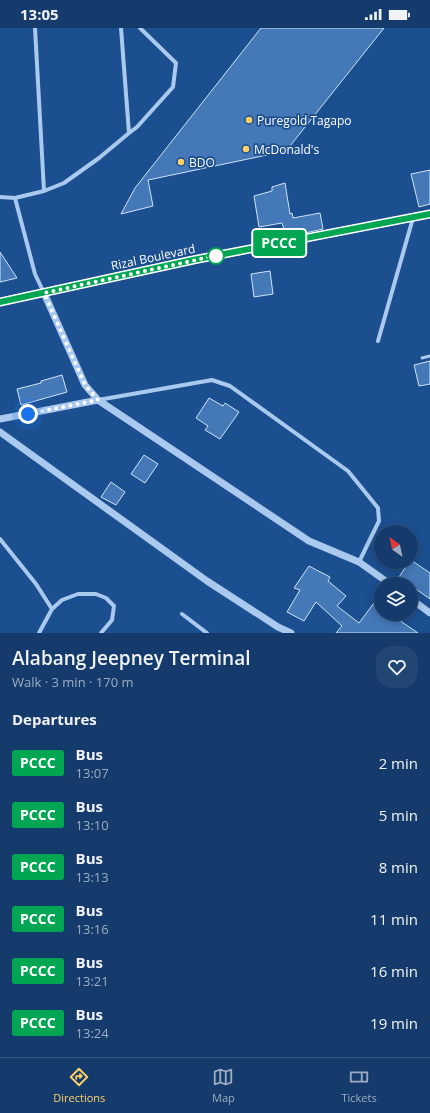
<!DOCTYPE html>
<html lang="en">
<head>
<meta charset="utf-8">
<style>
  :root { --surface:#143b6b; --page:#214673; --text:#f1f3f6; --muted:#9dadc1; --line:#33557e; --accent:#ffd166 }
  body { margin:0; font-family:"Open Sans",sans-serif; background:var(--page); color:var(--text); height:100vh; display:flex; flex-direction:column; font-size:15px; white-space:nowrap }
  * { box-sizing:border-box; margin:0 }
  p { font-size:13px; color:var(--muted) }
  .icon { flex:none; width:22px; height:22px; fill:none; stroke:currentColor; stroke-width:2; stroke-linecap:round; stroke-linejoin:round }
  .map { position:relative; height:605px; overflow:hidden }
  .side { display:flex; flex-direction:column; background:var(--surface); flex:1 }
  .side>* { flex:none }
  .badge { padding:0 8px; border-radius:3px; font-size:14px; line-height:26px }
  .needle { width:26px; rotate:327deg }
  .controls { position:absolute; left:374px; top:497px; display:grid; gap:8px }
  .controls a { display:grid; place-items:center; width:44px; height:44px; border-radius:50%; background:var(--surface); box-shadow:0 2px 10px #0003,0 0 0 1px var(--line); font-size:20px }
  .you { position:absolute; width:20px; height:20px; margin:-10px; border:3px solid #fff; border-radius:50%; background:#1a73e8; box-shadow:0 0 0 6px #1a73e833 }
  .map>.badge { position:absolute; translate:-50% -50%; box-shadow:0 0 0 2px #fff }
  h2 { padding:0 12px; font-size:15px; line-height:36px }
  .round { display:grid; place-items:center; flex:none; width:42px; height:42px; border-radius:16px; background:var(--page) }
  .overview { display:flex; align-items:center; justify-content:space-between; height:68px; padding:0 12px }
  h1 { font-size:19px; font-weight:600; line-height:30px }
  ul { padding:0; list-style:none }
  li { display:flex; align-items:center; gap:12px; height:52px; padding:0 12px }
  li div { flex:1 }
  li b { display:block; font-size:15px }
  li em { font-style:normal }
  li .badge { min-width:44px; font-weight:700; text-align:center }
  .status { display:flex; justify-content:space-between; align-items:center; height:28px; padding:0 20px; background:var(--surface); direction:ltr }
  .status svg { height:11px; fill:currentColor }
  .tab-bar { display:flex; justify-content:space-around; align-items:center; height:56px; border-top:1px solid var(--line); background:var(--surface); font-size:11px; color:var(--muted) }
  .tab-bar a { display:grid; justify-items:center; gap:2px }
  .tab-bar .active { color:var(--accent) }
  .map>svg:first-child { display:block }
  .building { fill:#4478b7; stroke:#cfe3fa }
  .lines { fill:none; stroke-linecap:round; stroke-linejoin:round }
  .service { stroke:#a9c9ee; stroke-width:3 }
  .minor { stroke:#a9c9ee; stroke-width:4 }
  .tertiary { stroke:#a9c9ee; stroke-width:7 }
  .secondary { stroke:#d6e6fa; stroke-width:8 }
  .line-casing { stroke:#fff; stroke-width:9 }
  .line { stroke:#00a651; stroke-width:6 }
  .walk { stroke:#fff; stroke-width:4; stroke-dasharray:0 7.2 }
  .poi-dot { fill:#ffd166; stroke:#1b4f8f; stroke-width:1.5 }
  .stop-dot { fill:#fff; stroke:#00a651; stroke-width:2 }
  .labels { text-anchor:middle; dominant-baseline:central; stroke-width:3.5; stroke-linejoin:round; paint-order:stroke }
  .poi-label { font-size:12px; fill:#fff; stroke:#1b4f8f; text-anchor:start }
  .street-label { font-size:12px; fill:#fff; stroke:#1b4f8f }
</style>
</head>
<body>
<div class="status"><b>13:05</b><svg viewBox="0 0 49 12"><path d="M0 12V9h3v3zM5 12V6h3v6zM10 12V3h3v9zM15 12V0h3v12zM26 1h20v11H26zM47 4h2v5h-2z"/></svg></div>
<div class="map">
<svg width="430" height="605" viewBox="0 0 430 605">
  <rect width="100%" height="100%" fill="#1b4f8f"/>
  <!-- building -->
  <path class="building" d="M 261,0 L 384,0 L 286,123 L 148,152 L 153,178 L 121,186 L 135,160 Z
    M 430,142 L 430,176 L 419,179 L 411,146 Z
    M 285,155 L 290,186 L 292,185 L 293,190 L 320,185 L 323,201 L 305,205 L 304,203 L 286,208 L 282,195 L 259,199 L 254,168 L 272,163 L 272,159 Z
    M 0,224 L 17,250 L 0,254 Z
    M 270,243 L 273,266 L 254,269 L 251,246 Z
    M 430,333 L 430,356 L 419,358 L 414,337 Z
    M 62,347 L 67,364 L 21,377 L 17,361 L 41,355 L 41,353 Z
    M 209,370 L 223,378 L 225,375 L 239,384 L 220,411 L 205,402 L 208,398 L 196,390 Z
    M 144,427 L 158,436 L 145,455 L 131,446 Z
    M 111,454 L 125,464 L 116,477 L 101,469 Z
    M 411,532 L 430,545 L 430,571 L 399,549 L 409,534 L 411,534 Z
    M 309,538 L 330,549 L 328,553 L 346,568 L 337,578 L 359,595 L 374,575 L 381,580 L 381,586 L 404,586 L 399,592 L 418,605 L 336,605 L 342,598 L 316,574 L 304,593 L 287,584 L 300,562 L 294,560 Z"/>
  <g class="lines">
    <!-- service -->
    <path class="service" d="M 422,330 L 430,328"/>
    <!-- minor -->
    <path class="minor" d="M 129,105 L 137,99 L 173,59 L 176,35 L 140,0
      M 44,163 L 64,155 L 99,130 L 129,105 L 121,0
      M 0,169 L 15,170 L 44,163 L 35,0
      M 15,170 L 35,246 L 44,265
      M 378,313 L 413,190
      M 98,372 L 212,352 L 230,358 L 348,443 L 378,480 L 379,493 L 359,534
      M 0,511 L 36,556 L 52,581 L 39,605
      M 52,581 L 62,572 L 78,566 L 96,566 L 106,570 L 114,578 L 112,592 L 101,605
      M 182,586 L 207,605"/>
    <!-- tertiary -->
    <path class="tertiary" d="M 44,265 L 85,357 L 98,372 L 309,513 L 359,534 L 390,556
      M 0,391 L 98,372
      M 0,404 L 207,553 L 278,599 L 291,605
      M 411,571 L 430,585"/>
    <!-- secondary -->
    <path class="secondary" d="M 0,274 L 193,232 L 430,186"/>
  </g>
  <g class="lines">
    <defs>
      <path id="line" d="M 0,274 L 193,232 L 430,186"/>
    </defs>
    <!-- line casing -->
    <use href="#line" class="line-casing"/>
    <!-- line -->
    <use href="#line" class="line"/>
    <!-- walk -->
    <path class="walk" d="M 28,386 L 98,372 L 85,357 L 44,265 L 219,227 L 216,228"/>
  </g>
  <!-- markers -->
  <g class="poi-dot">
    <circle cx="249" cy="92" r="4"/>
    <circle cx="246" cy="121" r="4"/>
    <circle cx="181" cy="134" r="4"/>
  </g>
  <circle class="stop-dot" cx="216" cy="228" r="8"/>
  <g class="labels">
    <!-- poi labels -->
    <g class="poi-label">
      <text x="257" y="92">Puregold Tagapo</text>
      <text x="254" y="121">McDonald's</text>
      <text x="189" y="134">BDO</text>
    </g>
    <!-- street labels -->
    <g class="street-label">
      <text transform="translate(153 229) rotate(-12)">Rizal Boulevard</text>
    </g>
  </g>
</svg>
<div class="controls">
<a><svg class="needle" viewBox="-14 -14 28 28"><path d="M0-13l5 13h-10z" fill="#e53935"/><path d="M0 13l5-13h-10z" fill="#9dadc1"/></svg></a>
<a><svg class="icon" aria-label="layers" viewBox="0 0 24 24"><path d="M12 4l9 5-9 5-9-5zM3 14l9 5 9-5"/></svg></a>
</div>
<div class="you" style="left:28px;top:386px"></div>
<b class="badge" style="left:279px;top:215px;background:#00a651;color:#fff">PCCC</b>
</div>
<section class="side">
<div class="overview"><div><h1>Alabang Jeepney Terminal</h1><p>Walk · 3 min · 170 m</p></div><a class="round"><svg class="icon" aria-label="heart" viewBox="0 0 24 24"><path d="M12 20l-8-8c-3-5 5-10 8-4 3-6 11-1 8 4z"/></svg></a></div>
<h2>Departures</h2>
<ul>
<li><span class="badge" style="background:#00a651;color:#fff">PCCC</span><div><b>Bus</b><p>13:07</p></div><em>2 min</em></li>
<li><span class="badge" style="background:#00a651;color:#fff">PCCC</span><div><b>Bus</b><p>13:10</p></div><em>5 min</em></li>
<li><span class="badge" style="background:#00a651;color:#fff">PCCC</span><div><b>Bus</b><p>13:13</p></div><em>8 min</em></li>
<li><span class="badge" style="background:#00a651;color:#fff">PCCC</span><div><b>Bus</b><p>13:16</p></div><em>11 min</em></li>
<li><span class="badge" style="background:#00a651;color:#fff">PCCC</span><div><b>Bus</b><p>13:21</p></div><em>16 min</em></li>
<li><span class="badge" style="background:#00a651;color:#fff">PCCC</span><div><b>Bus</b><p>13:24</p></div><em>19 min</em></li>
</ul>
</section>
<nav class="tab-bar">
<a class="active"><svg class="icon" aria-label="directions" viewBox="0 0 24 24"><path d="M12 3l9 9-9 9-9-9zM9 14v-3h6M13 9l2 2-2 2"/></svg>Directions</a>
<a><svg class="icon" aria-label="map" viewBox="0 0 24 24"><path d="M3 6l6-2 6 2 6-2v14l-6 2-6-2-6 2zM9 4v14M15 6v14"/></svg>Map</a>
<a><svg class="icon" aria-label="tickets" viewBox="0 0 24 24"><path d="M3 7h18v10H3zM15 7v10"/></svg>Tickets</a>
</nav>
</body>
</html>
